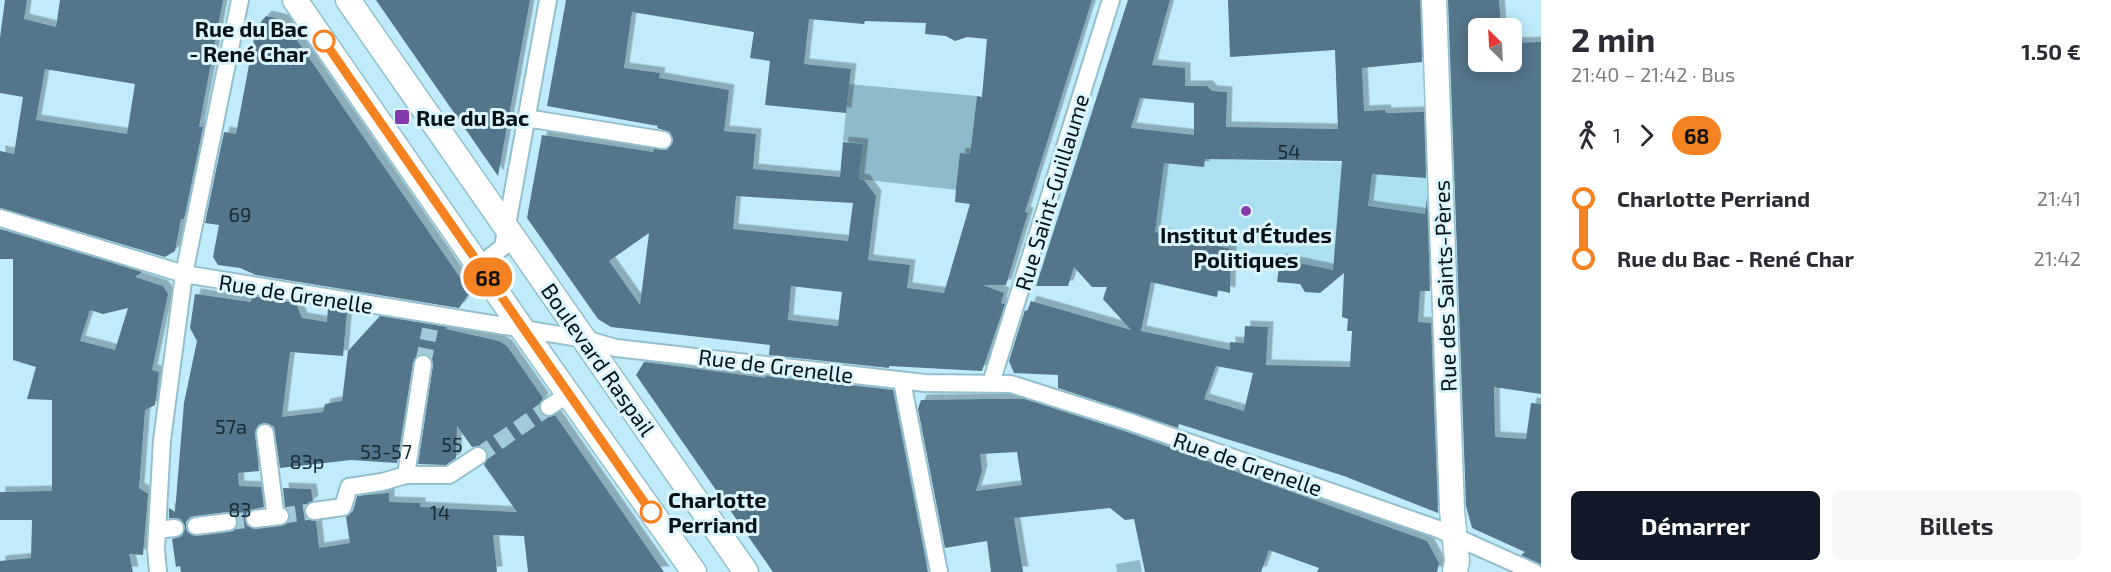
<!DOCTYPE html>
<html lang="fr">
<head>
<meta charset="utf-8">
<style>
  :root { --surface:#fff; --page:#f7f7f7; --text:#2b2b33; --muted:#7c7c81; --accent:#111827 }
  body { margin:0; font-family:"Exo 2",sans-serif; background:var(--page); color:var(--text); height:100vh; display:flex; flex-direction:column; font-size:22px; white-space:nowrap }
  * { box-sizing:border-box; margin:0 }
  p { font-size:20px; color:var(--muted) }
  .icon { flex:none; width:33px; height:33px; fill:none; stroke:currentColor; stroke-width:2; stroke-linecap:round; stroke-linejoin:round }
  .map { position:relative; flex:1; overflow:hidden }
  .panel { display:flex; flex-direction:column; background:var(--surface); width:570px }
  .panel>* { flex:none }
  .badge { padding:0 12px; border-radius:20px; font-size:21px; line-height:39px }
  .needle { width:39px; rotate:336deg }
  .controls { position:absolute; left:1468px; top:18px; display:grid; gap:12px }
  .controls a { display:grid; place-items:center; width:54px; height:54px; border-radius:9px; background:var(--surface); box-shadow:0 3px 15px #0003; font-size:30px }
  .map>.badge { position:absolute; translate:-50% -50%; box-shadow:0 0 0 3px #fff }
  .legs { display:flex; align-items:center; gap:9px; height:66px; padding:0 30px; font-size:20px }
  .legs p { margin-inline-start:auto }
  .summary { display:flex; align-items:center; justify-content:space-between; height:102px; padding:0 30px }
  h1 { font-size:33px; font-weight:700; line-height:45px }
  .primary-button { display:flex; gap:12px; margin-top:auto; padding:12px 30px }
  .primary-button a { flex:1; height:69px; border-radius:9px; background:var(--accent); color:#fff; font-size:24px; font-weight:700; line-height:69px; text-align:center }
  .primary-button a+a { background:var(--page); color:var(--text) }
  ul { padding:0 30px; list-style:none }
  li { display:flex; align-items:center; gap:21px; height:60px; font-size:22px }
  li i { display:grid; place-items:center; width:9px; height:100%; margin:0 8px; background:currentColor }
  li i::after { content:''; width:15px; height:15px; margin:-8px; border:4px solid; border-radius:50%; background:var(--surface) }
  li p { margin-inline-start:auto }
  li:first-child i { background:linear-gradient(#0000 50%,currentColor 0) }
  li:last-child i { background:linear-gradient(currentColor 50%,#0000 0) }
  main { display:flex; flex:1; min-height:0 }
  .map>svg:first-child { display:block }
  .built { fill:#abe0f1 }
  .green { fill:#8ebbca }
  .building { fill:#54748a; fill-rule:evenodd; filter:url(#shadow) }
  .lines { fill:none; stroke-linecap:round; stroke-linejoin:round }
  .street-tunnel { stroke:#a3cad8; stroke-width:16; stroke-dasharray:16 8; stroke-linecap:butt }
  .street-casing { stroke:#94bfcd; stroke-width:20 }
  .secondary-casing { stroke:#94bfcd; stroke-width:27 }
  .street { stroke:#fff; stroke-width:16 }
  .secondary { stroke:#fff; stroke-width:24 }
  .line-1-casing { stroke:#fff; stroke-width:14 }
  .line-1 { stroke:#f58220; stroke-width:9 }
  .stop-1-dot { fill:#fff; stroke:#f58220; stroke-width:3 }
  .poi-dot { fill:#8639aa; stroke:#dbf5fe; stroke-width:2 }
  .labels { text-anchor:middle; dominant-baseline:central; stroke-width:6; stroke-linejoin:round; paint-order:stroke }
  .number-label { font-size:20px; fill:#172a33 }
  .stop-label { font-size:22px; font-weight:bold; fill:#031116; stroke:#dbf5fe; text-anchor:end }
  .poi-label { font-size:22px; font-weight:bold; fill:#031116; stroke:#dbf5fe; text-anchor:start }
  .street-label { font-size:22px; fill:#031116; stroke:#dbf5fe }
</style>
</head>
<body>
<main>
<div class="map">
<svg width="1541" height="572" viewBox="0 0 1541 572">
  <defs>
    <filter id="shadow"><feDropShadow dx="5.5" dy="-5.5" stdDeviation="0" flood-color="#0004"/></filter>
  </defs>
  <rect width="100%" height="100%" fill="#bfebfa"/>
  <!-- built -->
  <path class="built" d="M 1088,123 L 1180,134 L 1205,148 L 1226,143 L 1226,160 L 1431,165 L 1434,263 L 1333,270 L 1232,249 L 1230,293 L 1220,290 L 1217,297 L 1044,259 Z"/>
  <!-- green -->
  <path class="green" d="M 849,84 L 977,96 L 970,154 L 957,190 L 859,179 L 863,144 L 843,141 Z
    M 1140,560 L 1142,572 L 1117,572 L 1116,564 Z"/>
  <!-- building -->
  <path class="building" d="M 5,0 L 27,0 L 24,19 L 56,27 L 60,0 L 223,0 L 199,127 L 203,127 L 184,219 L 181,219 L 175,251 L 165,257 L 0,208 L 0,151 L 14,154 L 23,97 L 0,93 L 0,38 ZM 45,69 L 135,84 L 127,134 L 36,120 Z
    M 376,0 L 530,0 L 498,176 L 423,68 Z
    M 566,0 L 1092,0 L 1025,212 L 1028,213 L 1006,285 L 983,285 L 1004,293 L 1001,303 L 1005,304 L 982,371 L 889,366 L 889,368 L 769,355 L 770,345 L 611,327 L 598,319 L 527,218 L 542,135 L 653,152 L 654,149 L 667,150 L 673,141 L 670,132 L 657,128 L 658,126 L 547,106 ZM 632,12 L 754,32 L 750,58 L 770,61 L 765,105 L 846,113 L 851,69 L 804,64 L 809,19 L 864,24 L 865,21 L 926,23 L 925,34 L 946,36 L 955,41 L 967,37 L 987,39 L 982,97 L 977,96 L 970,154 L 960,153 L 956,189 L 955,202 L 970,204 L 944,293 L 907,288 L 910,265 L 868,260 L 876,196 L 864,180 L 859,179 L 863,144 L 843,142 L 840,177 L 753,169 L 756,134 L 724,131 L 729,90 L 659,78 L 660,73 L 624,68 ZM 736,196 L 853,203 L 848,241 L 733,229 ZM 649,233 L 640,305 L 609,261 ZM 791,286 L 842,292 L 838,326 L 788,320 Z
    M 1128,0 L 1170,0 L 1152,65 L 1185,68 L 1185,86 L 1207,86 L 1212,91 L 1227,92 L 1226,127 L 1338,129 L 1335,50 L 1230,57 L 1228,0 L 1420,0 L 1422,62 L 1362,68 L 1364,111 L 1385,110 L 1386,113 L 1424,112 L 1426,178 L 1372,174 L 1368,206 L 1425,214 L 1427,198 L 1430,291 L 1420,291 L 1418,322 L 1431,323 L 1438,513 L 1344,476 L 1179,424 L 1178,428 L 1058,388 L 1058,375 L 1014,373 L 1009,361 L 1025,310 L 1027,311 L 1031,301 L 1131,330 L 1103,299 L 1107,287 L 1092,287 L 1074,267 L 1068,286 L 1036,286 ZM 1140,98 L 1194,103 L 1194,135 L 1131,128 ZM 1205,159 L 1342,161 L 1333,270 L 1280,259 L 1277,282 L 1300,284 L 1305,292 L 1320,293 L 1344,273 L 1342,317 L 1348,319 L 1347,331 L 1352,331 L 1350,367 L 1266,365 L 1268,327 L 1245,326 L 1244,343 L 1230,342 L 1230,350 L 1141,331 L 1151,282 L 1217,297 L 1218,290 L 1230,293 L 1231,249 L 1155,232 L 1164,163 L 1204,167 ZM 1216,366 L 1253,373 L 1244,411 L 1204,399 Z
    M 1448,0 L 1499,0 L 1501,28 L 1479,28 L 1479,62 L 1512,62 L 1512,43 L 1541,42 L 1541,394 L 1494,387 L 1495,437 L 1526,439 L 1531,403 L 1541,404 L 1541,565 L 1521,555 L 1525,552 L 1472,528 L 1466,506 Z
    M 266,16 L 283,20 L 470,292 L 459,308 L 256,275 L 240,268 L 218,265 L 213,257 L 219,225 L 205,223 L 224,132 L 236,134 L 256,28 Z
    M 0,229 L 142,272 L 135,277 L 163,286 L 168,294 L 152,370 L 159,372 L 155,405 L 145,410 L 139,488 L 148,494 L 143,555 L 129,554 L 133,572 L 0,572 L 0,561 L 31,558 L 32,520 L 0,520 L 0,492 L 52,491 L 52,400 L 27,399 L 36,367 L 13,360 L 13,259 L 0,259 ZM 128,308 L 115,350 L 80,341 L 90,310 L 103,314 Z
    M 195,294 L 251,302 L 252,296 L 296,303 L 302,318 L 327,322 L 328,308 L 347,311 L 343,356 L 290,352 L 282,417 L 323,412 L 325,404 L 342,401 L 348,351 L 380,316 L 447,327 L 446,329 L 499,341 L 507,346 L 543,398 L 539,407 L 541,413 L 549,417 L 555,415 L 664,572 L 528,572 L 524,536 L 493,535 L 497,572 L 181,572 L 180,566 L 176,567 L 172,539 L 182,536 L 185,526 L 180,519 L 169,518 L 169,508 L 175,512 L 184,403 L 197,341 L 190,328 ZM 419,354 L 429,356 L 433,365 L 418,464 L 446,465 L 456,458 L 457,426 L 472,447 L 478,446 L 486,450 L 488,456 L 484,465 L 517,512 L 420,507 L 420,503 L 389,502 L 389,493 L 357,496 L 353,511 L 346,517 L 350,543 L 319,548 L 316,521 L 310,520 L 304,513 L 305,507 L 313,501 L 311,489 L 283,488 L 285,507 L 290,515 L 287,524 L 256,529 L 247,526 L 245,520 L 248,511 L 264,507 L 261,487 L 239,486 L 238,473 L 259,471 L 255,434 L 258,425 L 264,423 L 274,427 L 280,468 L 351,460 L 397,463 L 413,362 ZM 227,512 L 233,513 L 238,520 L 234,531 L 197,536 L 187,532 L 186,522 L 190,517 Z
    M 644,362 L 765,378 L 766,376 L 893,390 L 928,572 L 773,572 L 636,375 Z
    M 988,399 L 1025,399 L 1127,432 L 1427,541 L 1439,563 L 1437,572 L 1317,572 L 1319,568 L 1269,550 L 1261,572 L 1145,572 L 1134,519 L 1125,520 L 1110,508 L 1014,518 L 1023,572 L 991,572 L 987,541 L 945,548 L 918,409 L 921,400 ZM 1017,452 L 1022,485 L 976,491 L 982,471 L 980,454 Z"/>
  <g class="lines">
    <!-- street-tunnel -->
    <path class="street-tunnel" d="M 423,364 L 430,329
      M 478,456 L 549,407
      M 280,516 L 314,511
      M 228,522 L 255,519"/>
    <defs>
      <path id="street" d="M 526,118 L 663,140
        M 0,218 L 184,274 L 585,339 L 616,348 L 925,383 L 1011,384 L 1130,422 L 1438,529 L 1534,572
        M 480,265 L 503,247 L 548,0
        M 902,381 L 939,572
        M 991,383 L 1111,0
        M 549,407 L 568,394
        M 265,433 L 275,511 L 273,517
        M 406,475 L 449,475 L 478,456
        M 314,511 L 343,507 L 349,487 L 382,482 L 406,475 L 423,364
        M 255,519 L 280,516
        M 196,526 L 228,522
        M 157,530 L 175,528
        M 158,572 L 156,549 L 162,440 L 184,274 L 240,0"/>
      <path id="secondary" d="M 295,0 L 523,330 L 694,572
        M 348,0 L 746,572
        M 1434,0 L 1452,510 L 1457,561 L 1455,572"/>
    </defs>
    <!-- street casing -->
    <use href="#street" class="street-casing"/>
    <!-- secondary casing -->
    <use href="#secondary" class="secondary-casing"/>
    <!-- street -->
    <use href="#street" class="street"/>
    <!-- secondary -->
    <use href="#secondary" class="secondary"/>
  </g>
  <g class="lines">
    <defs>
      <path id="line-1" d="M 324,41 L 651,512"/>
    </defs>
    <!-- line-1 casing -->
    <use href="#line-1" class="line-1-casing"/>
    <!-- line-1 -->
    <use href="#line-1" class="line-1"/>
  </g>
  <!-- markers -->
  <g class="stop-1-dot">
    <circle cx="324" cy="41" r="10"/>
    <circle cx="651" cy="512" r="10"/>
  </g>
  <g class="poi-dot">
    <rect x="394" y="109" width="16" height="16" rx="3"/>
    <circle cx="1246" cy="211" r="6"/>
  </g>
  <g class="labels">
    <!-- number labels -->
    <g class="number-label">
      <text x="1289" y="151">54</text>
      <text x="240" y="214">69</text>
      <text x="231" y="426">57a</text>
      <text x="452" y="444">55</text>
      <text x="386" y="451">53-57</text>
      <text x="307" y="461">83p</text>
      <text x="240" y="509">83</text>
      <text x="440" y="512">14</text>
    </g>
    <!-- stop labels -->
    <g class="stop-label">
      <text x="308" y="28">Rue du Bac<tspan x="308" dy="25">- René Char</tspan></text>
      <text x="668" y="499" text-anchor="start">Charlotte<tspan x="668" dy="25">Perriand</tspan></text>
    </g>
    <!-- poi labels -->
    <g class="poi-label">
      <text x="416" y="117">Rue du Bac</text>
      <text x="1246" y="234" text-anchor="middle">Institut d'Études<tspan x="1246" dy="25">Politiques</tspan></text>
    </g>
    <!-- street labels -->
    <g class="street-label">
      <text transform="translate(1051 192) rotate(-73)">Rue Saint-Guillaume</text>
      <text transform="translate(1444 286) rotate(-92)">Rue des Saints-Pères</text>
      <text transform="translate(296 293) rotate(9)">Rue de Grenelle</text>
      <text transform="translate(599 359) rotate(55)">Boulevard Raspail</text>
      <text transform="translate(776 365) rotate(7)">Rue de Grenelle</text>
      <text transform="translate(1248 463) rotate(19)">Rue de Grenelle</text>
    </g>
  </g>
</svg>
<div class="controls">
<a><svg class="needle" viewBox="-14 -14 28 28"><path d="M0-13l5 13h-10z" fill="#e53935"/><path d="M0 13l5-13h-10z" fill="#7c7c81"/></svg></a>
</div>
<b class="badge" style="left:488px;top:277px;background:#f58220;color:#111">68</b>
</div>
<section class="panel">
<div class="summary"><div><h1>2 min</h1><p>21:40 – 21:42 · Bus</p></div><b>1.50 €</b></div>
<div class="legs"><svg class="icon" aria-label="walk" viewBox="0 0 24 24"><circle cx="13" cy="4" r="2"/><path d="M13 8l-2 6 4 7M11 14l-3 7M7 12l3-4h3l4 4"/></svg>1<svg class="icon" aria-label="forward" viewBox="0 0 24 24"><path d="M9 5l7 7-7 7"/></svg><b class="badge" style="background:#f58220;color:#111">68</b></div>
<ul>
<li><i style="color:#f58220"></i><b>Charlotte Perriand</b><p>21:41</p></li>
<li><i style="color:#f58220"></i><b>Rue du Bac - René Char</b><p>21:42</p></li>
</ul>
<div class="primary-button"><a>Démarrer</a><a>Billets</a></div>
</section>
</main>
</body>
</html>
